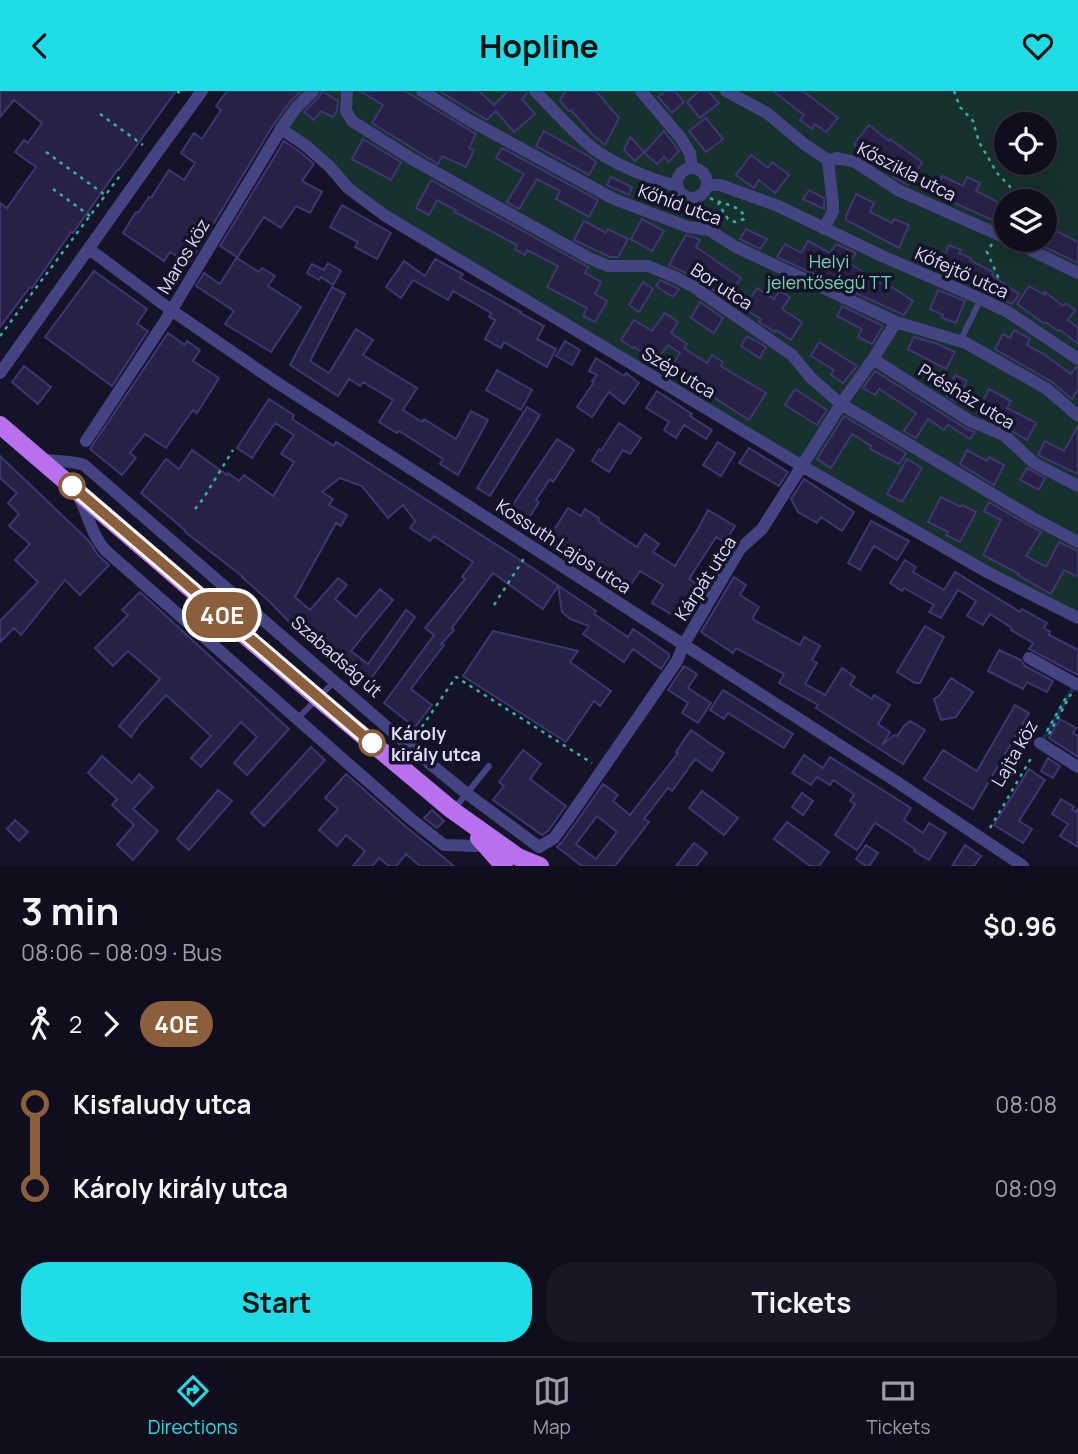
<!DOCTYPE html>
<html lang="en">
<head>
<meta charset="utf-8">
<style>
  :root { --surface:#100e1d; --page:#191726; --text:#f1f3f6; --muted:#9c9ca4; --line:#302e3b; --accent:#1fdde6 }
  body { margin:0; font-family:Manrope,sans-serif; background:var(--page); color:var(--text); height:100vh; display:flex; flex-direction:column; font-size:26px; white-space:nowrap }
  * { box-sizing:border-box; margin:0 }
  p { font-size:23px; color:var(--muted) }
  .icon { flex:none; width:38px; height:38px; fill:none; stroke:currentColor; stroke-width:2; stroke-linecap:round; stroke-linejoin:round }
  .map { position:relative; height:775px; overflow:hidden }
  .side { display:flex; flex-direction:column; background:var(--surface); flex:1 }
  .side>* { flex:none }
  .badge { padding:0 14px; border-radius:23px; font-size:24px; line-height:46px }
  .fabs { position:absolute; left:994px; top:21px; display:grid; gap:14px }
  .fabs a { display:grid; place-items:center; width:63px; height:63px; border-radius:50%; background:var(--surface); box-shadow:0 7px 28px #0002,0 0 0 2px var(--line); font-size:35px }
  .map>.badge { position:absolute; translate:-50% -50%; box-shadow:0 0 0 4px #fff }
  .legs { display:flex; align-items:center; gap:10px; height:77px; padding:0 21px; font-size:23px }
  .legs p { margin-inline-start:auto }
  .summary { display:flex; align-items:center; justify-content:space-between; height:119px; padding:0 21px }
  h1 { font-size:38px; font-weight:700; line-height:52px }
  .cta { display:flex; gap:14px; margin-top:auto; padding:14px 21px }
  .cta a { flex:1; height:80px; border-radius:28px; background:var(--accent); color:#111; font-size:28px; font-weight:700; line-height:80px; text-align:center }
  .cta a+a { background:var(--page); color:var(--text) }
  ul { padding:0 21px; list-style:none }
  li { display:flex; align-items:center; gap:24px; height:84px; font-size:26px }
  li i { display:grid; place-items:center; width:10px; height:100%; margin:0 9px; background:currentColor }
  li i::after { content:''; width:18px; height:18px; margin:-9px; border:5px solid; border-radius:50%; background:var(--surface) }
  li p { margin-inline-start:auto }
  li:first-child i { background:linear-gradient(#0000 50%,currentColor 0) }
  li:last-child i { background:linear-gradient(currentColor 50%,#0000 0) }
  header { display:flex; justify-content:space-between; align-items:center; height:91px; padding:0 21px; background:var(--accent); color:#111; font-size:32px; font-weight:700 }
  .dock { display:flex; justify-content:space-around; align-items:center; height:98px; border-top:2px solid var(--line); background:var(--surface); font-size:19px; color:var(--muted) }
  .dock a { display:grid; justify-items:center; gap:4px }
  .dock .active { color:var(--accent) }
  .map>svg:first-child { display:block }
  .green { fill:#17312e; fill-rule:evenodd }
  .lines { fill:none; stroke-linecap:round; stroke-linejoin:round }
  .stream { stroke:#172f4c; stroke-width:4.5 }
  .building { fill:#272146; stroke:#3e3670; stroke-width:2; fill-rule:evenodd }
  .path { stroke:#3eaea1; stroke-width:2.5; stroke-dasharray:3.5 5; stroke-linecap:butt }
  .service { stroke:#434481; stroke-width:6 }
  .minor { stroke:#434481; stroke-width:12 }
  .primary { stroke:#b970ef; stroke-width:18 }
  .line-1-casing { stroke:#fff; stroke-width:16 }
  .line-1 { stroke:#8b5e3c; stroke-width:10 }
  .stop-1-dot { fill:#fff; stroke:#8b5e3c; stroke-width:3.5 }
  .labels { text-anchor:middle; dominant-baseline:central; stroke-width:7; stroke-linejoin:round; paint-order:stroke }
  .street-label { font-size:18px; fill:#dfddfb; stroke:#151327 }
  .park-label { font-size:18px; fill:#70d4b6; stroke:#151327 }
  .stop-label { font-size:18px; font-weight:bold; fill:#dfddfb; stroke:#151327; text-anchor:start }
</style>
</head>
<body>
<header><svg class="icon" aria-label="back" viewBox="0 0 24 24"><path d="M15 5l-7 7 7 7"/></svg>Hopline<svg class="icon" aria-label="heart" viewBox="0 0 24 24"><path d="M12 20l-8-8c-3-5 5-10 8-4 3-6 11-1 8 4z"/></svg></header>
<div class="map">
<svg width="1078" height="775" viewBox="0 0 1078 775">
  <rect width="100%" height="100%" fill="#151327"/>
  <!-- green -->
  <path class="green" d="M 224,0 L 1078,0 L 1078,527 L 1031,504 L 384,124 L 287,43 ZM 1006,33 L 1045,33 L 1045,72 L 1006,72 ZM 1006,110 L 1045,110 L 1045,149 L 1006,149 Z"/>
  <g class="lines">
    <!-- stream -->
    <path class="stream" d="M 1042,651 L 1074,595"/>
  </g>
  <!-- building -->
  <path class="building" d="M 0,0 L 176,0 L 127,68 L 119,79 L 118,78 L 73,142 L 71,141 L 32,197 L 30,196 L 0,236 L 0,112 L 7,117 L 36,76 L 15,61 L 24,49 L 28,52 L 42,32 L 14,9 L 0,26 Z
    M 227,0 L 301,0 L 290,11 L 274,33 L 189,173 L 170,161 L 164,170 L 123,142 L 136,121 L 138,122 L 149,106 L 151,107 L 169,79 L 184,89 L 195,72 L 181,62 L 194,42 L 202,48 L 221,19 L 216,15 Z
    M 322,0 L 338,10 L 337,20 L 333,26 L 321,20 L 314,29 L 304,21 L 319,6 Z
    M 360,0 L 405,0 L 476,43 L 469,57 L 474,59 L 466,76 L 442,65 L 438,73 L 372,32 L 383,14 Z
    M 442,0 L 479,0 L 494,14 L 508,0 L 526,0 L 527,2 L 522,8 L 535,23 L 514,41 L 496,20 L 487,29 L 441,1 Z
    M 565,0 L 596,0 L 619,27 L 605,54 L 592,43 L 571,19 L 569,20 L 560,10 Z
    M 665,0 L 675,0 L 684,11 L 672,22 L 658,6 Z
    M 699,0 L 708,0 L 719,12 L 700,27 L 687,11 Z
    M 773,0 L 803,0 L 838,27 L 826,41 L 815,33 L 812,38 L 800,29 L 804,24 Z
    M 706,27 L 723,48 L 706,61 L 689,40 Z
    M 869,34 L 889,50 L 890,48 L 922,71 L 908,94 L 893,86 L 897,81 L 873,63 L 870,66 L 854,53 Z
    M 544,40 L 588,65 L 596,71 L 589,84 L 536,55 Z
    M 664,40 L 679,60 L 669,71 L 664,66 L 657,73 L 644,62 Z
    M 630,46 L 644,61 L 635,70 L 624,59 Z
    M 363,48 L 401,71 L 391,89 L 352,68 Z
    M 284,50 L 300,61 L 314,73 L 302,90 L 322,101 L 310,122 L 296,115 L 281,137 L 264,126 L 237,167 L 259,181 L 262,177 L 275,185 L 268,195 L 301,216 L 271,261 L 225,233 L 234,220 L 196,195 L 204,182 L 220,193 L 237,166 L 220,155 Z
    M 502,57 L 598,109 L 589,126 L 556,108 L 560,100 L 537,88 L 519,118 L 507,111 L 524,83 L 496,67 Z
    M 751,64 L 768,77 L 772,71 L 789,84 L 775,102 L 759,89 L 754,97 L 736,84 Z
    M 942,85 L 963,95 L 967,86 L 980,92 L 976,100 L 1006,115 L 1006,135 L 934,103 Z
    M 611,86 L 632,96 L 629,104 L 607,94 Z
    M 431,89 L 588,176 L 585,182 L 601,191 L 595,203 L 607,210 L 595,231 L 583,225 L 587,217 L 547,196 L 558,175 L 527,159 L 525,164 L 515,158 L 517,154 L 455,121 L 456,119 L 437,109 L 429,124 L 416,117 Z
    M 809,99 L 824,107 L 824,118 L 803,108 Z
    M 856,103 L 874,112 L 870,121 L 892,132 L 894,128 L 909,134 L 899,157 L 846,129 L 846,125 Z
    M 342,114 L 391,142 L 377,168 L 355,156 L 358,151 L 330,136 Z
    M 642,128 L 664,140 L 652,160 L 631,148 Z
    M 584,130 L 606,142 L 608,138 L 628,148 L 618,166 L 610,166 L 574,149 Z
    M 1045,134 L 1078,151 L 1078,172 L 1030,149 L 1045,149 Z
    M 746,138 L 767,148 L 760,158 L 740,148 Z
    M 686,144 L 694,146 L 700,149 L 696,156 L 741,187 L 726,208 L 689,181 L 688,183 L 669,174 Z
    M 808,150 L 830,162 L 836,153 L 856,162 L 849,172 L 890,198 L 892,196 L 913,210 L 904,224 L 777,166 L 785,153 L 801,162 Z
    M 949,154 L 961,159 L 959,162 L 971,167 L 970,169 L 993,181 L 992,184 L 1019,203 L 1012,213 L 992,201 L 991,203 L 972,194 L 974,191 L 952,180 L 951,182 L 939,176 Z
    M 435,168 L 463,183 L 460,187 L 521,221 L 520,222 L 544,235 L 537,248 L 556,258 L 547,276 L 504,251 L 501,257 L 485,248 L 495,229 L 489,226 L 491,222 L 453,200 L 448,209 L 413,189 L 401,207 L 386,196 L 404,170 L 425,185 Z
    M 328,172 L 341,180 L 333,194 L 321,186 L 319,189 L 307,182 L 312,173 L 324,179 Z
    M 94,180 L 147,218 L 137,233 L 148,240 L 112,295 L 45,246 Z
    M 660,189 L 679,198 L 673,206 L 656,195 Z
    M 643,191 L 653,198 L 639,221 L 629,214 Z
    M 1029,195 L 1045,204 L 1045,201 L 1063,215 L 1066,212 L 1075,219 L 1068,229 L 1078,237 L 1078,253 L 1060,239 L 1058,240 L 1047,232 L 1043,232 L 1017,213 Z
    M 332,196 L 345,203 L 310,270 L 329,282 L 356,238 L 373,249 L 363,264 L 417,297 L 403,319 L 422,331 L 424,328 L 456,348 L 471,320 L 488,329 L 458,384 L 440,373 L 443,368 L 399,340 L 397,342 L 379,331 L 393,309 L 363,291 L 360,295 L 349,288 L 338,305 L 290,274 Z
    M 757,197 L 774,208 L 779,200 L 790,206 L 782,218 L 802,231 L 791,249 L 776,239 L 775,241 L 759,231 L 761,228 L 744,218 Z
    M 938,199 L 965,210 L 956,232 L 942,227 L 943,224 L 930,218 Z
    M 700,211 L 723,227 L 714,242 L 691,227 Z
    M 842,215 L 883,235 L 872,253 L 858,246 L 862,238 L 837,225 Z
    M 665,222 L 678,231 L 671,242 L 687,253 L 684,257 L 707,272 L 712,264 L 723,271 L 721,275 L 766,302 L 749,329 L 670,278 L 680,262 L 668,254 L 656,270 L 634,256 L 633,257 L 621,249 L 634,229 L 652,240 Z
    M 1014,239 L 1030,248 L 1027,254 L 1045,264 L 1071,283 L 1076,276 L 1078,277 L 1078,298 L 1072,308 L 1052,291 L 995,258 L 1003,243 L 1010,247 Z
    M 168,242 L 185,254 L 187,250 L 200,259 L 193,270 L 219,287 L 197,322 L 193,319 L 166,357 L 145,343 L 130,362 L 136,367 L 122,384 L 90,358 Z
    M 747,245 L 766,256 L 760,267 L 741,255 Z
    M 914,246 L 938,253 L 955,261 L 946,278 L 908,258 Z
    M 565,250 L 580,259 L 572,274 L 556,265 Z
    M 819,251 L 857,275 L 843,292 L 831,284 L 834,279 L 811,265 Z
    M 596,267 L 624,285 L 626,282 L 639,292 L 624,313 L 609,301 L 592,326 L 577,316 L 594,291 L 592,290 L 597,284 L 589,280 Z
    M 24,275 L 51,296 L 38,313 L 12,291 Z
    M 497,279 L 532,299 L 521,319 L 486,299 Z
    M 875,280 L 965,337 L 975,341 L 970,348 L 948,334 L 944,339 L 928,328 L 916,347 L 904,340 L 916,322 L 879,298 L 875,304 L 863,297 Z
    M 955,284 L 967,290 L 956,311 L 945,304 Z
    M 795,298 L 827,319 L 817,334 L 785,314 Z
    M 989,298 L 1011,310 L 1007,317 L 1036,332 L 1027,349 L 1015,342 L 1008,336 L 977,321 Z
    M 657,300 L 692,323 L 690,325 L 712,339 L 706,348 L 684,334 L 676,347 L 664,339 L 669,331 L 646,317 Z
    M 269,308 L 294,324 L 292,328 L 334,355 L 336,351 L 525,472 L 596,520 L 594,523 L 628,546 L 633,538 L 669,563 L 669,566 L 661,578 L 633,558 L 624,571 L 583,543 L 589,535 L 570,528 L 562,521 L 558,495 L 543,518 L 493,482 L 452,537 L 454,539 L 441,553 L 444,554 L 411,598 L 432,614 L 415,636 L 384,612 L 434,544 L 425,537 L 465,488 L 462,486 L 473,471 L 434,445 L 430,450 L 410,437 L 415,430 L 403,414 L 388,427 L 362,395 L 340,387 L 322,401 L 333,408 L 329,414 L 347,424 L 341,435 L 336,432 L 295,506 L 310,519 L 338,487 L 347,494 L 335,508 L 356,526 L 380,498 L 393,509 L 351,560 L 368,573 L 406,519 L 415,526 L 366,595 L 352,586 L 325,564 L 295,537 L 270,511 L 242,486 L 242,485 L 185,441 L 186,440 L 141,402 L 166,368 L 179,378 L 192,359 L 227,384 L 228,382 L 239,390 L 244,384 L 273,405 L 294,371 L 281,363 L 294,344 L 275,332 L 252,367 L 237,357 Z
    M 527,316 L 540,324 L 490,405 L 477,397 Z
    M 844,325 L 906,362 L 899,373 L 870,358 L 871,355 L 852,343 L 831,377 L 817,368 Z
    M 619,332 L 641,347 L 630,363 L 623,359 L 609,381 L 592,370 L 599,358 L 601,360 Z
    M 1078,335 L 1078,383 L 1038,364 L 1045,350 L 1064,360 Z
    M 557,348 L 574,359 L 553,391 L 550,388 L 536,409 L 539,411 L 527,430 L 510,418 Z
    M 718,351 L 735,362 L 721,385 L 703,374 Z
    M 749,357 L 788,381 L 779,395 L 739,372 Z
    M 967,359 L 987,370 L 989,366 L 1004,374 L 994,394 L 960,373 Z
    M 0,365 L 89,450 L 98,464 L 109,474 L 80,504 L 65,489 L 21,544 L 14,537 L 0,551 L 0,530 L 38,491 L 15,469 L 30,453 L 9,435 L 19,423 L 8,412 L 17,402 L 0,387 Z
    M 907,368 L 922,377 L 902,411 L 887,403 Z
    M 1027,377 L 1045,387 L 1039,399 L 1020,389 Z
    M 804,388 L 854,421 L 842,440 L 821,426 L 817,432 L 798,421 L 791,408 Z
    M 941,406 L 961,416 L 962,414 L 976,421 L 960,451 L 946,444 L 948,441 L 928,431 Z
    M 989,411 L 1041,441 L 1026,465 L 1046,476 L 1059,451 L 1078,460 L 1078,486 L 1064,479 L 1051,503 L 1018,484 L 1019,483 L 983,464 L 1001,429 L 984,420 Z
    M 568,417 L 581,425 L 585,418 L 599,427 L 598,430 L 637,456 L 645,443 L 659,453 L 653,461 L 675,475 L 699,436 L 708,419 L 735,435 L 725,451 L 716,446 L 689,488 L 706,499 L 686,532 L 652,512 L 663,494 L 640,480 L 630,495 L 550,445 Z
    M 871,430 L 909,450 L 897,469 L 874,455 L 860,479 L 848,472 Z
    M 905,469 L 916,476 L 913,481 L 944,499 L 955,481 L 1020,521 L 1022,518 L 1047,532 L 1044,537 L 1050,541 L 1049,544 L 1078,559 L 1078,584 L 1029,558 L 1033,552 L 1011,539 L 1012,537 L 990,523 L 983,534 L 967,525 L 976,510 L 958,499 L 941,527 L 929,521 L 934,514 L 904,497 L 902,500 L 890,492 Z
    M 734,486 L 746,494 L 740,504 L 759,516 L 753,526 L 754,529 L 800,554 L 804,546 L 820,555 L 812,569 L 817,572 L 805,593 L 825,604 L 842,577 L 855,586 L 850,594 L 872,608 L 874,604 L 890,614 L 878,633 L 890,641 L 882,654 L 894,644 L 897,645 L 904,635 L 910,630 L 925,639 L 903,673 L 816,617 L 818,614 L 779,592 L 784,583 L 736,557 L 733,562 L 701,541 Z
    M 140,501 L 289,638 L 247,684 L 234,672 L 257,646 L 241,631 L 201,676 L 191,667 L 211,645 L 166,604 L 140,633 L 131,646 L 119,635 L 160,588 L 128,560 L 113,575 L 95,557 L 128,524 L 122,519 Z
    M 925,535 L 944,546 L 920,592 L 915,592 L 897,581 Z
    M 493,540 L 578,560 L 570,571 L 611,600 L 600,615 L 594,610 L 566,651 L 463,585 Z
    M 999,559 L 1021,569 L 1025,575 L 1053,590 L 1047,601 L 1027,591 L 1023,598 L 988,580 Z
    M 684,575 L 697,583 L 688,597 L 711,612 L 698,632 L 682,622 L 688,612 L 668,599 Z
    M 951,587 L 973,601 L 956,626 L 941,629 L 934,608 L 940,604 Z
    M 723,599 L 793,643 L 784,657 L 728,622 L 724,628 L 710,619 Z
    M 1015,614 L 1029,622 L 973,718 L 924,688 L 943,659 L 977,680 Z
    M 1060,628 L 1076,637 L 1073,642 L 1078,645 L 1078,666 L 1049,647 Z
    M 691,639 L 724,662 L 712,680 L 695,668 L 672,700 L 668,697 L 644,728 L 649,731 L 615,775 L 582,775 L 557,756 L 561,752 L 575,733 L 603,693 L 618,704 L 613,710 L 630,724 L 678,662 L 676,661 ZM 597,725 L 617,741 L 596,768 L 576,753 Z
    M 311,656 L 325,669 L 264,735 L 251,722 Z
    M 523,659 L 541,673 L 530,688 L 566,715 L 548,740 L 542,744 L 493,709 L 504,695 L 499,691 Z
    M 804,664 L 823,677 L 830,666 L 911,717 L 904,729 L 923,742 L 929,732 L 946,742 L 929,769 L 914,760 L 915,758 L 875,732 L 857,759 L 835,744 L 855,713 L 850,710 L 854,703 L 833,689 L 830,694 L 817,686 L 811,694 L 792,682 Z
    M 102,665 L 132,692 L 139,683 L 153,696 L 133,718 L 158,740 L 133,769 L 117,754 L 134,734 L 112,714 L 117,708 L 88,682 Z
    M 1048,667 L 1060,675 L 1053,687 L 1041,680 Z
    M 1029,678 L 1045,689 L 1019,730 L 1032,738 L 1023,752 L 994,734 Z
    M 346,683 L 405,735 L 454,775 L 420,775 L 406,763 L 396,775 L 389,775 L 379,767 L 372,775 L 353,775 L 365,760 L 346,744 L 337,755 L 319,739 L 338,718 L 325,707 Z
    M 218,699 L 232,710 L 189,759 L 177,748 Z
    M 702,700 L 738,727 L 724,744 L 689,717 Z
    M 802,702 L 813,710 L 803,724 L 792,716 Z
    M 1061,708 L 1074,716 L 1072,718 L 1076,721 L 1078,717 L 1078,756 L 1060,745 L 1068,733 L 1052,723 Z
    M 432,719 L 444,730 L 437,737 L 424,727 Z
    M 15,729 L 28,741 L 19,750 L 7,738 Z
    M 787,731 L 829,761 L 819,775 L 810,775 L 774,748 Z
    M 694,752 L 707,762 L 696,775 L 676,775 Z
    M 866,754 L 878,762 L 869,775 L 866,775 L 856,768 Z
    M 965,754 L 981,765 L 974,775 L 952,775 Z"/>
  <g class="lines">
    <!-- path -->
    <path class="path" d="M 177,0 L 181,3
      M 954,0 L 960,16 L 973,30 L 979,51 L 997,82 L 1017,103 L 1013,110
      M 100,23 L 143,54
      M 46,61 L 105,104
      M 53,98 L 90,125
      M 710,107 C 722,114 735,112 744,124 L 744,128 L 735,131 L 728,128 L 718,112
      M 992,153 L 987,161 L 999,188 L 994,200
      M 0,245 L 122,82
      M 195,418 L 203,408 L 233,359
      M 494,514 L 525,466
      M 1047,640 L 1068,603
      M 417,643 L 456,586 L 592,672
      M 1049,643 L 1071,603
      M 990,737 L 1033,664"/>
    <!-- service -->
    <path class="service" d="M 693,108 L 704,126 L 709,139
      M 960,250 L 981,208
      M 298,627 L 334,591
      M 454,718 L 489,675"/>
    <!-- minor -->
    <path class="minor" d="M 347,0 L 346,20 L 352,30 L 412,68 L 589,167 L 608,175 L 648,175 L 675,186 L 694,196 L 792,264 L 811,287 L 841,313 L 1031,426 L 1078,451
      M 422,0 L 469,29 L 614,108 L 688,136 L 709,139 L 736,156 L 896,231 L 966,252 L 1047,298 L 1078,325
      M 535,0 C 553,18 570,38 589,54 C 608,71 652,89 677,95
      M 641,0 L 680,46 L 690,62 L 692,77
      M 726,0 L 767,22 L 804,53 L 828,69 L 837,67 L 855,71 L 898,99 L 1006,147
      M 281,38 L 305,54 L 330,76 L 348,97 L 384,124 L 802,375 L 987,481 L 1078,527
      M677 92a15 15 0 1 1 30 0a15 15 0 1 1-30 0Z
      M 708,94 L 720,94 L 778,115 L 882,165 L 981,208 L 1008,221 L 1078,268
      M 824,138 L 833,120 L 833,113 L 828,69
      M 1010,149 L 1078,182
      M 89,158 L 171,219 L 276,291 L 897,691 L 1023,775
      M 873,268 L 970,330 L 1004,344 L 1034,372 L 1078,395
      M 0,282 L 156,63 L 202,0
      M 86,350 L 165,230 L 281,38 L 296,17 L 313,0
      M 40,368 C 55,371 70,369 84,374 L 417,662 L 466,702 L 539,756 L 554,747 L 568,728 L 677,570 L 684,553 L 740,458 L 762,438 L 841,313 L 873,268 L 896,231
      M 78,404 C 88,422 91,443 105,459 L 411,728 L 444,754 L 476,755 L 482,750
      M 1029,567 L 1078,594
      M 1040,652 L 1078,676"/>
    <!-- primary -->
    <path class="primary" d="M 0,334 L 318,607 L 452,719 L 518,766 L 540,775
      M 479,747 L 504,775"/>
  </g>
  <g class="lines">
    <defs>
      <path id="line-1" d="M 72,395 L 372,652"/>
    </defs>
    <!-- line-1 casing -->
    <use href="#line-1" class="line-1-casing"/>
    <!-- line-1 -->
    <use href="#line-1" class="line-1"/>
  </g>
  <!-- markers -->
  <g class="stop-1-dot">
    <circle cx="72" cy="395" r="12"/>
    <circle cx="372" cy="652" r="12"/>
  </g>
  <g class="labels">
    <!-- street labels -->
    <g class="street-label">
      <text transform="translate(907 80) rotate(27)">Kőszikla utca</text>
      <text transform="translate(680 113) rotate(20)">Kőhíd utca</text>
      <text transform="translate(183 165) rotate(-59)">Maros köz</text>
      <text transform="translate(962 181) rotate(24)">Kőfejtő utca</text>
      <text transform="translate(722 195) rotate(33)">Bor utca</text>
      <text transform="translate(679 281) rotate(31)">Szép utca</text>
      <text transform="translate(967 305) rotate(31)">Présház utca</text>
      <text transform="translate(564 455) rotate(33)">Kossuth Lajos utca</text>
      <text transform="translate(705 487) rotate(-57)">Kárpát utca</text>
      <text transform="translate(337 565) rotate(41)">Szabadság út</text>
      <text transform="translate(1014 662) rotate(-60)">Lajta köz</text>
    </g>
    <!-- park labels -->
    <g class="park-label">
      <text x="829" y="170">Helyi<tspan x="829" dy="21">jelentőségű TT</tspan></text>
    </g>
    <!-- stop labels -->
    <g class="stop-label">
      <text x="391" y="642">Károly<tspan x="391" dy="21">király utca</tspan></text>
    </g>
  </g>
</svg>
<div class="fabs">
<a><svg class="icon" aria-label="locate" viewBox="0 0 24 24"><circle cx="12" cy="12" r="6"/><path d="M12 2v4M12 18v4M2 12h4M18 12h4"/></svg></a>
<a><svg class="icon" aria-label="layers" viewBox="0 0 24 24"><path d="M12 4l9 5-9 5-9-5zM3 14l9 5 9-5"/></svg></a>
</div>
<b class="badge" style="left:222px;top:524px;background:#8b5e3c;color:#fff">40E</b>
</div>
<section class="side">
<div class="summary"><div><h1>3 min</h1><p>08:06 – 08:09 · Bus</p></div><b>$0.96</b></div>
<div class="legs"><svg class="icon" aria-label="walk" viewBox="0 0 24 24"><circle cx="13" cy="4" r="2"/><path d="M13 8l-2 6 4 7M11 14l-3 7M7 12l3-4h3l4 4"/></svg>2<svg class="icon" aria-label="forward" viewBox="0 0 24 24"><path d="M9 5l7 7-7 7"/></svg><b class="badge" style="background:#8b5e3c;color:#fff">40E</b></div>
<ul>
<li><i style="color:#8b5e3c"></i><b>Kisfaludy utca</b><p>08:08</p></li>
<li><i style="color:#8b5e3c"></i><b>Károly király utca</b><p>08:09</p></li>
</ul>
<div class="cta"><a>Start</a><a>Tickets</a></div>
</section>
<nav class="dock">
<a class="active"><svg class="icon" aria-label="directions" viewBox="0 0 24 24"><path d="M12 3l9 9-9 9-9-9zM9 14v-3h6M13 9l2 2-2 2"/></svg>Directions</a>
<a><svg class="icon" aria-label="map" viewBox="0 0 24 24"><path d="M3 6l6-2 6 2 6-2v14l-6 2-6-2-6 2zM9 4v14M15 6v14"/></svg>Map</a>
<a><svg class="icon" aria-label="tickets" viewBox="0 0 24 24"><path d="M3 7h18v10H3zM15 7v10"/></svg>Tickets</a>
</nav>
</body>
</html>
